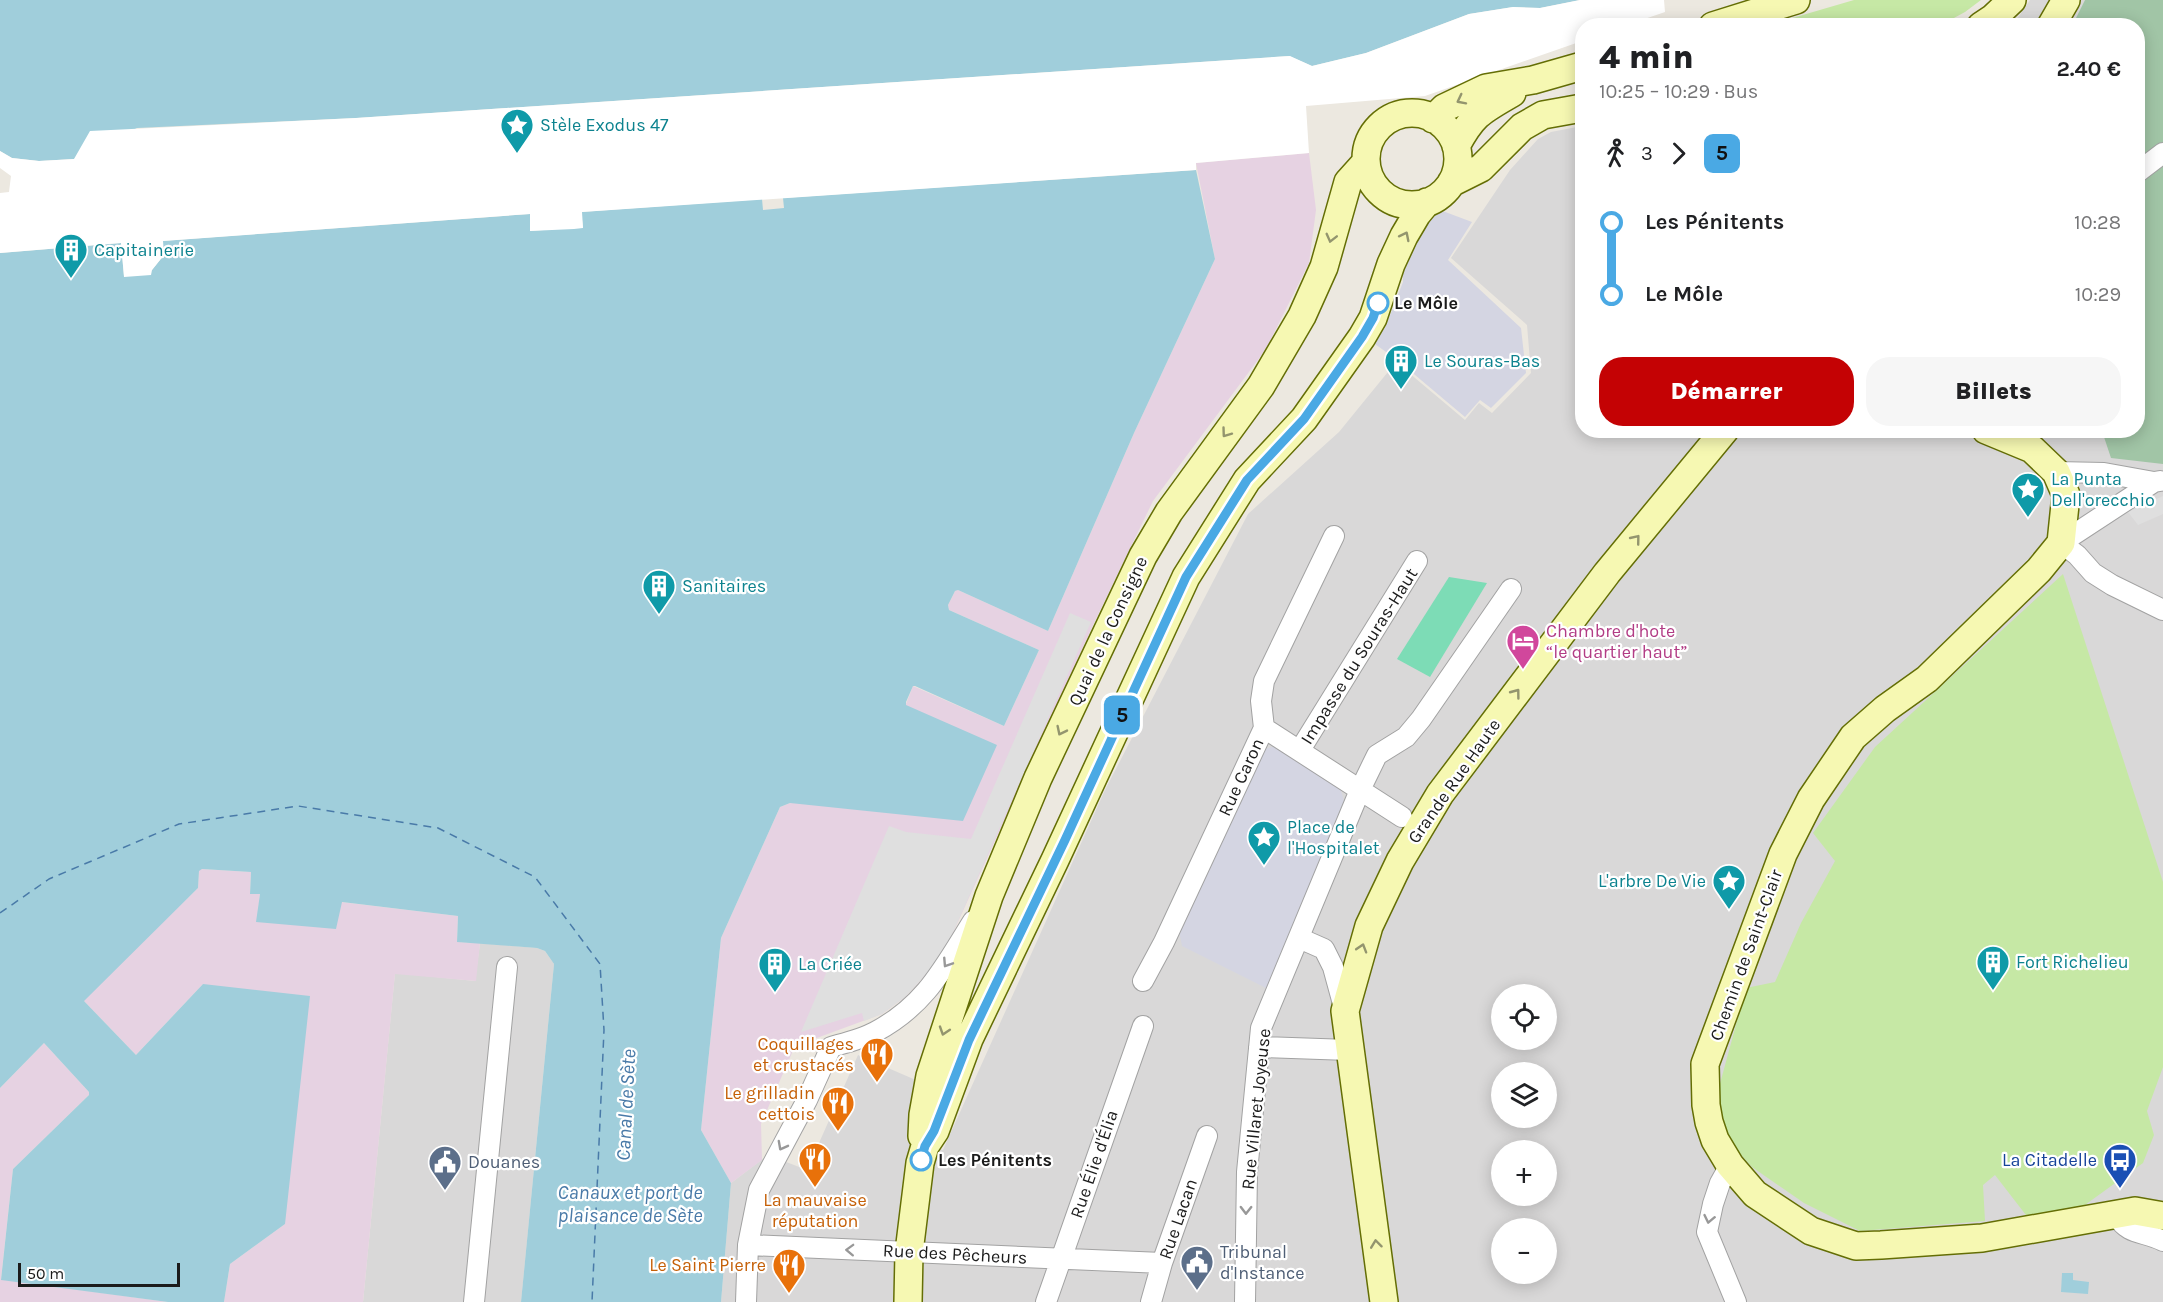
<!DOCTYPE html>
<html lang="fr">
<head>
<meta charset="utf-8">
<style>
  :root { --surface:#fff; --page:#f6f6f6; --text:#202124; --muted:#757577; --accent:#c40204 }
  body { margin:0; font-family:Karla,sans-serif; background:var(--page); color:var(--text); height:100vh; display:flex; flex-direction:column; font-size:22px; white-space:nowrap }
  * { box-sizing:border-box; margin:0 }
  p { font-size:20px; color:var(--muted) }
  .icon { flex:none; width:33px; height:33px; fill:none; stroke:currentColor; stroke-width:2; stroke-linecap:round; stroke-linejoin:round }
  .map { position:relative; flex:1; overflow:hidden }
  .details { position:absolute; left:1575px; top:18px; width:570px; height:420px; display:flex; flex-direction:column; background:var(--surface); border-radius:24px; box-shadow:0 3px 15px #0003 }
  .details>* { flex:none }
  .badge { padding:0 12px; border-radius:9px; font-size:21px; line-height:39px }
  .tools { position:absolute; left:1491px; top:984px; display:grid; gap:12px }
  .tools a { display:grid; place-items:center; width:66px; height:66px; border-radius:50%; background:var(--surface); box-shadow:0 3px 15px #0003; font-size:30px }
  .scale { position:absolute; left:18px; bottom:15px; width:162px; box-sizing:border-box; padding-left:6px; border:3px solid #1b1b1b; border-top:0; font-size:16px; line-height:21px; white-space:nowrap; color:#1b1b1b; -webkit-text-stroke:4px #fff; paint-order:stroke }
  .map>.badge { position:absolute; translate:-50% -50%; box-shadow:0 0 0 3px #fff }
  .legs { display:flex; align-items:center; gap:9px; height:66px; padding:0 24px; font-size:20px }
  .legs p { margin-inline-start:auto }
  .head { display:flex; align-items:center; justify-content:space-between; height:102px; padding:0 24px }
  h1 { font-size:33px; font-weight:800; line-height:45px }
  .button { display:flex; gap:12px; margin-top:auto; padding:12px 24px }
  .button a { flex:1; height:69px; border-radius:24px; background:var(--accent); color:#fff; font-size:24px; font-weight:800; line-height:69px; text-align:center }
  .button a+a { background:var(--page); color:var(--text) }
  ul { padding:0 24px; list-style:none }
  li { display:flex; align-items:center; gap:21px; height:72px; font-size:22px }
  li i { display:grid; place-items:center; width:9px; height:100%; margin:0 8px; background:currentColor }
  li i::after { content:''; width:15px; height:15px; margin:-8px; border:4px solid; border-radius:50%; background:var(--surface) }
  li p { margin-inline-start:auto }
  li:first-child i { background:linear-gradient(#0000 50%,currentColor 0) }
  li:last-child i { background:linear-gradient(currentColor 50%,#0000 0) }
  .map>svg:first-child { display:block }
  .residential { fill:#d9d8d8; fill-rule:evenodd }
  .industrial { fill:#e6d2e2 }
  .grass { fill:#c6e8a5 }
  .cemetery { fill:#a1c5a6 }
  .pitch { fill:#7ddcb6 }
  .parking { fill:#dfdfdf }
  .plaza { fill:#d4d5e2 }
  .water { fill:#a0cedb }
  .pier { fill:#fff }
  .lines { fill:none; stroke-linecap:round; stroke-linejoin:round }
  .ferry { stroke:#497aa8; stroke-width:1.5; stroke-dasharray:8 6; stroke-linecap:butt }
  .street-casing { stroke:#a2a2a2; stroke-width:22 }
  .secondary-casing { stroke:#646e05; stroke-width:30 }
  .street { stroke:#fff; stroke-width:20 }
  .secondary { stroke:#f6f8b2; stroke-width:27 }
  .oneway { stroke:#93956e }
  .oneway2 { stroke:#989898 }
  .line-1-casing { stroke:#fff; stroke-width:14 }
  .line-1 { stroke:#4aa9e4; stroke-width:9 }
  .stop-1-dot { fill:#fff; stroke:#4aa9e4; stroke-width:3 }
  .labels { text-anchor:middle; dominant-baseline:central; stroke-width:4.5; stroke-linejoin:round; paint-order:stroke }
  .culture-label { font-size:18px; fill:#0d838f; stroke:#fff; text-anchor:start }
  .stop-label { font-size:18px; font-weight:bold; fill:#1b1b1b; stroke:#fff; text-anchor:start }
  .street-label { font-size:18px; fill:#1b1b1b; stroke:#fff }
  .hotel-label { font-size:18px; fill:#b23c85; stroke:#fff; text-anchor:start }
  .food-label { font-size:18px; fill:#c56008; stroke:#fff; text-anchor:end }
  .transit-label { font-size:18px; fill:#164399; stroke:#fff; text-anchor:end }
  .service-label { font-size:18px; fill:#4e5e75; stroke:#fff; text-anchor:start }
  .water-label { font-size:20px; font-style:italic; fill:#497aa8; stroke:#fff }
</style>
</head>
<body>
<div class="map">
<svg width="2163" height="1302" viewBox="0 0 2163 1302">
  <rect width="100%" height="100%" fill="#ece8e0"/>
  <!-- residential -->
  <path class="residential" d="M 2030,0 L 2163,0 L 2163,1302 L 721,1302 L 731,1183 L 768,1155 L 807,1170 L 858,1055 L 925,1084 L 906,1140 L 943,1150 L 1105,790 L 1248,514 L 1339,432 L 1396,362 L 1465,420 L 1479,403 L 1492,413 L 1531,373 L 1527,325 L 1451,258 L 1510,170 L 1538,139 L 1551,132 L 1582,126 L 1582,430 L 2138,430 L 2138,26 L 2013,25 ZM 1502,994 L 1546,994 L 1546,1040 L 1502,1040 ZM 1502,1072 L 1546,1072 L 1546,1118 L 1502,1118 ZM 1502,1150 L 1546,1150 L 1546,1196 L 1502,1196 ZM 1502,1228 L 1546,1228 L 1546,1274 L 1502,1274 Z
    M 480,943 L 537,948 L 545,951 L 554,964 L 521,1302 L 363,1302 L 395,973 L 475,981 Z"/>
  <!-- industrial -->
  <path class="industrial" d="M 1309,153 L 1316,210 L 1309,263 L 1266,349 L 1153,501 L 1095,621 L 947,946 L 929,971 L 905,997 L 882,1014 L 795,1046 L 761,1124 L 762,1160 L 731,1183 L 701,1130 L 721,938 L 780,807 L 790,803 L 906,704 L 913,686 L 1004,726 L 1039,650 L 949,610 L 948,605 L 955,591 L 958,590 L 1048,631 L 1134,433 L 1215,259 L 1196,163 Z
    M 202,869 L 251,872 L 250,894 L 260,894 L 257,922 L 341,902 L 458,916 L 457,942 L 480,943 L 476,981 L 395,974 L 363,1302 L 224,1302 L 230,1264 L 285,1224 L 203,984 L 136,1055 L 83,1000 L 198,888 L 199,870 Z
    M 44,1043 L 89,1092 L 89,1095 L 13,1169 L 1,1279 L 168,1302 L 0,1302 L 0,1088 Z"/>
  <!-- grass -->
  <path class="grass" d="M 1854,0 L 1981,0 L 1965,12 L 1941,25 L 1769,25 Z
    M 2063,574 L 2163,882 L 2163,1067 L 2147,1111 L 2154,1135 L 2143,1163 L 2078,1210 L 2029,1219 L 1995,1175 L 1983,1185 L 1985,1221 L 1860,1231 L 1804,1203 L 1752,1167 L 1724,1136 L 1718,1091 L 1746,988 L 1775,982 L 1801,923 L 1835,861 L 1813,833 L 1875,747 Z"/>
  <!-- cemetery -->
  <path class="cemetery" d="M 2085,0 L 2163,0 L 2163,142 L 2138,161 L 2138,26 L 2072,26 Z
    M 2163,166 L 2163,464 L 2111,458 L 2102,431 L 2138,430 L 2138,184 Z"/>
  <!-- pitch -->
  <path class="pitch" d="M 1449,577 L 1487,583 L 1430,677 L 1397,659 Z"/>
  <!-- parking -->
  <path class="parking" d="M 2163,496 L 2163,514 L 2138,525 L 2128,512 Z
    M 1070,613 L 1091,622 L 947,946 L 929,971 L 905,997 L 882,1014 L 864,1021 L 862,1013 L 801,1032 L 889,826 L 906,832 L 971,839 Z"/>
  <!-- plaza -->
  <path class="plaza" d="M 1435,210 L 1440,210 L 1472,222 L 1448,260 L 1521,328 L 1526,373 L 1491,408 L 1480,400 L 1465,417 L 1396,359 L 1372,342 L 1385,328 L 1403,282 L 1403,253 Z
    M 1276,746 L 1340,787 L 1344,801 L 1268,989 L 1182,946 L 1179,931 L 1265,749 Z"/>
  <!-- water -->
  <path class="water" d="M 0,0 L 1580,0 L 1540,8 L 1513,7 L 1469,14 L 1366,53 L 1312,66 L 1289,56 L 356,118 L 137,128 L 74,159 L 39,161 L 12,158 L 0,151 Z
    M 1196,170 L 1215,259 L 1134,433 L 1048,631 L 958,590 L 955,591 L 948,605 L 949,610 L 1039,650 L 1004,726 L 915,686 L 913,686 L 906,702 L 906,705 L 997,745 L 963,821 L 790,803 L 780,807 L 721,938 L 701,1130 L 731,1183 L 721,1302 L 521,1302 L 554,964 L 545,951 L 537,948 L 457,942 L 458,916 L 342,902 L 336,929 L 256,922 L 260,894 L 250,894 L 251,872 L 202,869 L 199,871 L 198,888 L 84,1001 L 136,1055 L 203,984 L 310,996 L 285,1224 L 230,1264 L 224,1302 L 168,1302 L 1,1280 L 13,1169 L 89,1095 L 89,1092 L 44,1043 L 0,1088 L 0,253 L 121,243 L 124,276 L 152,270 L 164,255 L 162,241 L 530,214 L 530,231 L 583,227 L 581,212 L 762,199 L 763,210 L 784,208 L 783,198 Z
    M 2062,1273 L 2073,1273 L 2073,1280 L 2089,1282 L 2088,1294 L 2061,1292 Z"/>
  <!-- pier -->
  <path class="pier" d="M 1580,0 L 1664,0 L 1665,12 L 1627,25 L 1582,26 L 1582,41 L 1425,96 L 1306,106 L 1309,153 L 1196,163 L 1196,170 L 582,212 L 583,228 L 574,229 L 530,231 L 530,214 L 163,241 L 164,255 L 152,270 L 151,275 L 124,277 L 121,243 L 0,253 L 0,193 L 9,192 L 11,176 L 0,168 L 0,151 L 12,158 L 39,161 L 74,159 L 90,131 L 356,118 L 1290,56 L 1312,66 L 1366,53 L 1469,14 L 1513,7 L 1540,8 Z"/>
  <g class="lines">
    <!-- ferry -->
    <path class="ferry" d="M 0,913 L 49,879 L 179,824 L 298,806 L 438,828 L 535,877 L 600,964 L 604,1030 L 592,1302"/>
    <defs>
      <path id="street" d="M 2138,172 L 2163,153
        M 2056,472 L 2104,473 L 2154,482 L 2160,481
        M 2154,482 L 2061,543 L 2077,555 L 2093,573 L 2112,585 L 2163,610
        M 1264,728 L 1402,817
        M 1300,750 L 1417,561
        M 1299,938 L 1324,949 L 1333,967 L 1345,1011
        M 1143,981 L 1164,942 L 1264,728 L 1261,701 L 1264,681 L 1334,536
        M 1259,1047 L 1349,1050
        M 1730,1165 L 1720,1183 L 1713,1204 L 1707,1232 L 1736,1302
        M 2117,1216 C 2128,1236 2145,1231 2163,1241
        M 748,1245 L 1162,1263
        M 474,1302 L 507,967
        M 746,1302 L 748,1245 L 759,1190 L 807,1100 L 831,1047 C 845,1043 862,1039 875,1032 C 926,1005 944,967 973,921
        M 1046,1302 L 1143,1026
        M 1151,1302 L 1162,1263 L 1207,1136
        M 1245,1302 L 1247,1172 L 1261,1028 L 1360,790 L 1377,755 L 1406,737 L 1421,719 L 1511,589"/>
      <path id="secondary" d="M 1713,26 L 1796,0
        M 1981,26 L 1993,18 L 2012,0
        M 2051,26 L 2066,0
        M1366 159a46 46 0 1 1 92 0a46 46 0 1 1-92 0Z
        M 1433,119 L 1444,108 L 1486,88 L 1533,80 L 1582,66
        M 1456,146 C 1473,114 1481,111 1512,93
        M 1451,183 L 1481,168 L 1522,127 L 1543,115 L 1582,108
        M 1986,430 L 2032,449 L 2056,472 L 2066,495 L 2061,543 L 2039,570 L 1927,679 L 1885,709 L 1853,737 L 1811,799 L 1783,854 L 1705,1064 L 1706,1105 L 1709,1122 L 1715,1140 L 1730,1165 L 1755,1194 L 1811,1231 L 1856,1246 L 1881,1245 L 1982,1238 L 2135,1211 L 2163,1216
        M 922,1136 L 923,1115 L 930,1076 L 989,896 L 1038,778 L 1143,556 L 1169,512 L 1261,386 L 1302,316 L 1324,267 L 1348,182 L 1366,162
        M 908,1302 L 909,1252 L 920,1163 L 925,1146 L 935,1131 L 969,1039 L 1055,860 L 1186,577 L 1247,480 L 1304,419 L 1362,337 L 1373,318 L 1391,264 L 1404,236 L 1417,214 L 1427,202
        M 1384,1302 L 1345,1011 L 1369,926 L 1400,861 L 1440,794 L 1607,573 L 1725,430"/>
    </defs>
    <!-- street casing -->
    <use href="#street" class="street-casing"/>
    <!-- secondary casing -->
    <use href="#secondary" class="secondary-casing"/>
    <!-- street -->
    <use href="#street" class="street"/>
    <!-- secondary -->
    <use href="#secondary" class="secondary"/>
  </g>
  <!-- one-way arrows -->
  <defs><path id="oneway-chevron" d="M-2-3.5L2.5 0L-2 3.5" fill="none" stroke-width="1.6" stroke-linecap="round" stroke-linejoin="round" transform="scale(1.5)"/></defs>
  <g class="oneway">
    <use href="#oneway-chevron" transform="translate(1461 100) rotate(153)"/>
    <use href="#oneway-chevron" transform="translate(1405 236) rotate(-63)"/>
    <use href="#oneway-chevron" transform="translate(1331 238) rotate(104)"/>
    <use href="#oneway-chevron" transform="translate(1226 433) rotate(126)"/>
    <use href="#oneway-chevron" transform="translate(1636 539) rotate(-51)"/>
    <use href="#oneway-chevron" transform="translate(1516 693) rotate(-53)"/>
    <use href="#oneway-chevron" transform="translate(1061 731) rotate(116)"/>
    <use href="#oneway-chevron" transform="translate(1362 948) rotate(-73)"/>
    <use href="#oneway-chevron" transform="translate(944 1031) rotate(108)"/>
    <use href="#oneway-chevron" transform="translate(1376 1244) rotate(-97)"/>
  </g>
  <g class="oneway2">
    <use href="#oneway-chevron" transform="translate(947 963) rotate(123)"/>
    <use href="#oneway-chevron" transform="translate(782 1146) rotate(118)"/>
    <use href="#oneway-chevron" transform="translate(1246 1210) rotate(91)"/>
    <use href="#oneway-chevron" transform="translate(1709 1219) rotate(102)"/>
    <use href="#oneway-chevron" transform="translate(850 1250) rotate(-178)"/>
  </g>
  <g class="lines">
    <defs>
      <path id="line-1" d="M 921,1160 L 925,1146 L 934,1131 L 969,1040 L 1065,840 L 1186,577 L 1247,480 L 1304,419 L 1362,337 L 1373,318 L 1378,303"/>
    </defs>
    <!-- line-1 casing -->
    <use href="#line-1" class="line-1-casing"/>
    <!-- line-1 -->
    <use href="#line-1" class="line-1"/>
  </g>
  <!-- icons -->
  <defs>
    <symbol id="sight-pin" viewBox="-11 -11 22 30"><path d="M0 17L-7.5 6A9.5 9.5 0 1 1 7.5 6Z" fill="#0f9aa8" stroke="#fff"/><path d="M0-6L1.8-2.2L6-1.7L2.9 1.2L3.7 5.4L0 3.3L-3.7 5.4L-2.9 1.2L-6-1.7L-1.8-2.2Z" fill="#fff"/></symbol>
    <symbol id="building-pin" viewBox="-11 -11 22 30"><path d="M0 17L-7.5 6A9.5 9.5 0 1 1 7.5 6Z" fill="#0f9aa8" stroke="#fff"/><path d="M-4-6H4V6H1V3H-1V6H-4ZM-2.5-4.3h1.7v1.8h-1.7ZM.8-4.3h1.7v1.8H.8ZM-2.5-1h1.7V.8h-1.7ZM.8-1h1.7V.8H.8Z" fill="#fff"/></symbol>
    <symbol id="hotel-pin" viewBox="-11 -11 22 30"><path d="M0 17L-7.5 6A9.5 9.5 0 1 1 7.5 6Z" fill="#d1479c" stroke="#fff"/><path d="M-6-4.5h1.5V1H6V5H4.5V3h-9V5H-6ZM-4 0a1.8 1.8 0 1 1 3.6 0ZM.5 0V-2.5h3Q6-2.5 6 0Z" fill="#fff"/></symbol>
    <symbol id="restaurant-pin" viewBox="-11 -11 22 30"><path d="M0 17L-7.5 6A9.5 9.5 0 1 1 7.5 6Z" fill="#e8710a" stroke="#fff"/><path d="M-5-6h1v4h1v-4h1v4h1v-4h1v5L-1.5 .5V6h-2V.5L-5-1ZM5-6V6H3V1.5H1.5Q1.5-4 5-6Z" fill="#fff"/></symbol>
    <symbol id="bus-pin" viewBox="-11 -11 22 30"><path d="M0 17L-7.5 6A9.5 9.5 0 1 1 7.5 6Z" fill="#1a4fb4" stroke="#fff"/><path d="M-5-6H5V4H4V6H2V4H-2V6H-4V4H-5ZM-3.5-4V0h7V-4ZM-3.5 1.2v1.5H-2V1.2ZM2 1.2v1.5H3.5V1.2Z" fill="#fff"/></symbol>
    <symbol id="civic-pin" viewBox="-11 -11 22 30"><path d="M0 17L-7.5 6A9.5 9.5 0 1 1 7.5 6Z" fill="#5c6f8a" stroke="#fff"/><path d="M-.6-6.5H3V-4.5H.6V-3L4-1V1h2V6H-6V1h2V-1L-.6-3ZM-1.2 2.5V6h2.4V2.5Z" fill="#fff"/></symbol>
  </defs>
  <g fill-rule="evenodd">
    <use href="#sight-pin" x="498" y="106" width="38" height="52"/>
    <use href="#building-pin" x="52" y="231" width="38" height="52"/>
    <use href="#building-pin" x="1382" y="342" width="38" height="52"/>
    <use href="#sight-pin" x="2009" y="470" width="38" height="52"/>
    <use href="#building-pin" x="640" y="567" width="38" height="52"/>
    <use href="#hotel-pin" x="1504" y="622" width="38" height="52"/>
    <use href="#sight-pin" x="1245" y="818" width="38" height="52"/>
    <use href="#sight-pin" x="1710" y="862" width="38" height="52"/>
    <use href="#building-pin" x="1974" y="943" width="38" height="52"/>
    <use href="#building-pin" x="756" y="945" width="38" height="52"/>
    <use href="#restaurant-pin" x="858" y="1035" width="38" height="52"/>
    <use href="#restaurant-pin" x="819" y="1084" width="38" height="52"/>
    <use href="#restaurant-pin" x="796" y="1140" width="38" height="52"/>
    <use href="#bus-pin" x="2101" y="1141" width="38" height="52"/>
    <use href="#civic-pin" x="426" y="1143" width="38" height="52"/>
    <use href="#civic-pin" x="1178" y="1243" width="38" height="52"/>
    <use href="#restaurant-pin" x="770" y="1246" width="38" height="52"/>
  </g>
  <!-- markers -->
  <g class="stop-1-dot">
    <circle cx="1378" cy="303" r="10"/>
    <circle cx="921" cy="1160" r="10"/>
  </g>
  <g class="labels">
    <!-- culture labels -->
    <g class="culture-label">
      <text x="540" y="125">Stèle Exodus 47</text>
      <text x="94" y="250">Capitainerie</text>
      <text x="1424" y="361">Le Souras-Bas</text>
      <text x="2051" y="479">La Punta<tspan x="2051" dy="21">Dell'orecchio</tspan></text>
      <text x="682" y="586">Sanitaires</text>
      <text x="1287" y="827">Place de<tspan x="1287" dy="21">l'Hospitalet</tspan></text>
      <text x="1706" y="881" text-anchor="end">L'arbre De Vie</text>
      <text x="2016" y="962">Fort Richelieu</text>
      <text x="798" y="964">La Criée</text>
    </g>
    <!-- stop labels -->
    <g class="stop-label">
      <text x="1394" y="303">Le Môle</text>
      <text x="938" y="1160">Les Pénitents</text>
    </g>
    <!-- street labels -->
    <g class="street-label">
      <text transform="translate(1108 631) rotate(-65)">Quai de la Consigne</text>
      <text transform="translate(1359 656) rotate(-58)">Impasse du Souras-Haut</text>
      <text transform="translate(1241 777) rotate(-65)">Rue Caron</text>
      <text transform="translate(1454 781) rotate(-55)">Grande Rue Haute</text>
      <text transform="translate(1746 955) rotate(-70)">Chemin de Saint-Clair</text>
      <text transform="translate(1256 1109) rotate(-84)">Rue Villaret Joyeuse</text>
      <text transform="translate(1094 1164) rotate(-71)">Rue Élie d'Élia</text>
      <text transform="translate(1178 1219) rotate(-71)">Rue Lacan</text>
      <text transform="translate(955 1254) rotate(3)">Rue des Pêcheurs</text>
    </g>
    <!-- hotel labels -->
    <g class="hotel-label">
      <text x="1546" y="631">Chambre d'hote<tspan x="1546" dy="21">“le quartier haut”</tspan></text>
    </g>
    <!-- food labels -->
    <g class="food-label">
      <text x="854" y="1044">Coquillages<tspan x="854" dy="21">et crustacés</tspan></text>
      <text x="815" y="1093">Le grilladin<tspan x="815" dy="21">cettois</tspan></text>
      <text x="815" y="1200" text-anchor="middle">La mauvaise<tspan x="815" dy="21">réputation</tspan></text>
      <text x="766" y="1265">Le Saint Pierre</text>
    </g>
    <!-- transit labels -->
    <g class="transit-label">
      <text x="2097" y="1160">La Citadelle</text>
    </g>
    <!-- service labels -->
    <g class="service-label">
      <text x="468" y="1162">Douanes</text>
      <text x="1220" y="1252">Tribunal<tspan x="1220" dy="21">d'Instance</tspan></text>
    </g>
    <!-- water labels -->
    <g class="water-label">
      <text transform="translate(626 1105) rotate(-87)">Canal de Sète</text>
      <text x="630" y="1192">Canaux et port de<tspan x="630" dy="23">plaisance de Sète</tspan></text>
    </g>
  </g>
</svg>
<div class="tools">
<a><svg class="icon" aria-label="locate" viewBox="0 0 24 24"><circle cx="12" cy="12" r="6"/><path d="M12 2v4M12 18v4M2 12h4M18 12h4"/></svg></a>
<a><svg class="icon" aria-label="layers" viewBox="0 0 24 24"><path d="M12 4l9 5-9 5-9-5zM3 14l9 5 9-5"/></svg></a>
<a>+</a>
<a>−</a>
</div>
<div class="scale">50 m</div>
<b class="badge" style="left:1122px;top:715px;background:#4aa9e4;color:#111">5</b>
<section class="details">
<div class="head"><div><h1>4 min</h1><p>10:25 – 10:29 · Bus</p></div><b>2.40 €</b></div>
<div class="legs"><svg class="icon" aria-label="walk" viewBox="0 0 24 24"><circle cx="13" cy="4" r="2"/><path d="M13 8l-2 6 4 7M11 14l-3 7M7 12l3-4h3l4 4"/></svg>3<svg class="icon" aria-label="forward" viewBox="0 0 24 24"><path d="M9 5l7 7-7 7"/></svg><b class="badge" style="background:#4aa9e4;color:#111">5</b></div>
<ul>
<li><i style="color:#4aa9e4"></i><b>Les Pénitents</b><p>10:28</p></li>
<li><i style="color:#4aa9e4"></i><b>Le Môle</b><p>10:29</p></li>
</ul>
<div class="button"><a>Démarrer</a><a>Billets</a></div>
</section>
</div>
</body>
</html>
